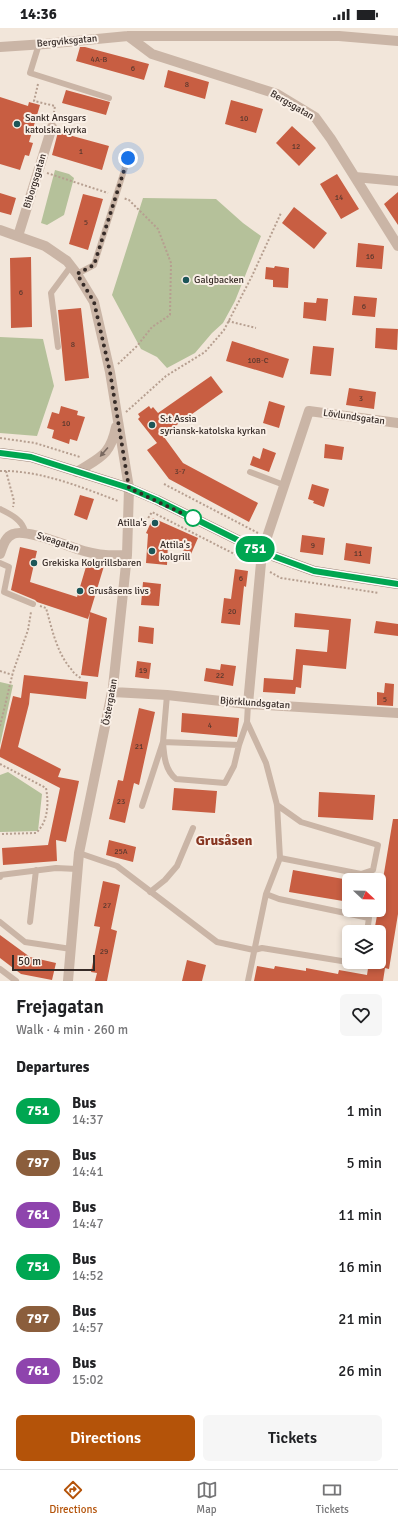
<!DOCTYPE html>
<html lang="en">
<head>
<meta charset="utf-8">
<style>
  :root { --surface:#fff; --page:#f6f6f6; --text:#202124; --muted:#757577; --line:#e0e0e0; --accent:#b45309 }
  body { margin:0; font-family:Signika,sans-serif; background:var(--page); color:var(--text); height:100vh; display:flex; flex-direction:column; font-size:15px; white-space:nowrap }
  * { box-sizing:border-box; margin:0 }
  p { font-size:13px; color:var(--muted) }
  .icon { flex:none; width:22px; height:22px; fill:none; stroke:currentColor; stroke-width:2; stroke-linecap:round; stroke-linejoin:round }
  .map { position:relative; height:953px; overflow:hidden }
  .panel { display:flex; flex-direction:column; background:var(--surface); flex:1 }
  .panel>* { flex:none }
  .badge { padding:0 8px; border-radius:13px; font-size:14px; line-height:26px }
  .needle { width:26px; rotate:112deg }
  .buttons { position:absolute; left:342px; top:845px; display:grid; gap:8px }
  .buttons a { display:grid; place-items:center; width:44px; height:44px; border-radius:6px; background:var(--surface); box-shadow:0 2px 6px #0003; font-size:20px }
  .scale { position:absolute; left:12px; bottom:10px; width:83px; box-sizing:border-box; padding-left:4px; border:2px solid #362b27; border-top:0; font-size:11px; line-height:14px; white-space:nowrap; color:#362b27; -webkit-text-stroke:3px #faf0e7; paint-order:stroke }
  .you { position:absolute; width:20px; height:20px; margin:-10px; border:3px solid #fff; border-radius:50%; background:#1a73e8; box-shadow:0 0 0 6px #1a73e833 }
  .map>.badge { position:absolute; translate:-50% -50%; box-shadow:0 0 0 2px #fff }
  h2 { padding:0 16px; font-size:15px; line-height:36px }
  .round { display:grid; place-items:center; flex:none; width:42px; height:42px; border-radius:6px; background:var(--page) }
  .summary { display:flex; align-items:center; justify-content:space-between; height:68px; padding:0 16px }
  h1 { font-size:19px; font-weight:600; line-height:30px }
  .primary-button { display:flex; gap:8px; margin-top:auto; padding:8px 16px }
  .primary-button a { flex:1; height:46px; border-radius:6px; background:var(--accent); color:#fff; font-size:16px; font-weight:600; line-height:46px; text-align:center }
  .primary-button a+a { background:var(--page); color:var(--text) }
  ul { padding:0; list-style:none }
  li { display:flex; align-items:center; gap:12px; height:52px; padding:0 16px }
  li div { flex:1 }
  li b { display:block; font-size:15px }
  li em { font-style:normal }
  li .badge { min-width:44px; font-weight:700; text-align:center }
  .status { display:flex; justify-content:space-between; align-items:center; height:28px; padding:0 20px; background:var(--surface); direction:ltr }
  .status svg { height:11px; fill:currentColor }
  .dock { display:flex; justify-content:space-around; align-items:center; height:56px; border-top:1px solid var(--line); background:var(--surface); font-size:11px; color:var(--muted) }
  .dock a { display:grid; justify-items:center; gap:2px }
  .dock .current { color:var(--accent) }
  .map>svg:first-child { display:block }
  .green { fill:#b5c19a }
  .building { fill:#c85e42 }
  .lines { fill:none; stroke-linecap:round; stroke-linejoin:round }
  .path { stroke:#b69f90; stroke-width:2; stroke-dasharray:2 2; stroke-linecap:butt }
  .lane { stroke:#cab5a6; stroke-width:6 }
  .street { stroke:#cab5a6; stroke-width:10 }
  .secondary { stroke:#9e8477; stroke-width:10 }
  .oneway { fill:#796960 }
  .line-casing { stroke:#fff; stroke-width:9 }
  .line { stroke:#00a651; stroke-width:6 }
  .walk { stroke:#362b27; stroke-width:4; stroke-dasharray:0 7.2 }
  .poi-dot { fill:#1c5658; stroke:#faf0e7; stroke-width:1.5 }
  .stop-dot { fill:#fff; stroke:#00a651; stroke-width:2 }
  .labels { text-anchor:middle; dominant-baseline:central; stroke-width:4; stroke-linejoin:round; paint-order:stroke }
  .number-label { font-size:8px; fill:#5a382e }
  .street-label { font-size:10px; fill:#362b27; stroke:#faf0e7 }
  .poi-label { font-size:10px; fill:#362b27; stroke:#faf0e7; text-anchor:start }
  .district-label { font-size:14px; font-weight:bold; fill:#86341f; stroke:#faf0e7 }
</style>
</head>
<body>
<div class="status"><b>14:36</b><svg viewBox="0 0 49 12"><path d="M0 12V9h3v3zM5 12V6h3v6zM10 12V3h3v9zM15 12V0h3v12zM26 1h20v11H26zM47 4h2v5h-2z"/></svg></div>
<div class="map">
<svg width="398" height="953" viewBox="0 0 398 953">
  <rect width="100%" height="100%" fill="#f2e6da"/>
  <!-- green -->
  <path class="green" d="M 55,142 L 69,146 L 74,150 L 64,187 L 47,197 L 41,195 Z
    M 143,170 L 216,171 L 243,195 L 261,208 L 235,273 L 223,295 L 212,305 L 195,325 L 167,340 L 157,329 L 141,321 L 112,267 Z
    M 0,309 L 43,311 L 54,358 L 37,408 L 0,405 Z
    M 0,654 L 13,657 L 0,717 Z
    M 8,744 L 42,766 L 38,803 L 0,804 L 0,747 Z"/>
  <!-- building -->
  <path class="building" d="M 80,19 L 85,19 L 149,36 L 144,52 L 76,33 Z
    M 168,42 L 209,54 L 205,71 L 164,59 Z
    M 66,62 L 110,74 L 106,87 L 62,75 Z
    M 0,69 L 28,78 L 29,74 L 40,77 L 29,114 L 33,115 L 29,128 L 25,127 L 20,142 L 0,136 Z
    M 231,72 L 263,81 L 256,105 L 225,96 Z
    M 292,98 L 316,120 L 299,138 L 276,115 Z
    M 58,104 L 109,118 L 102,142 L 52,127 Z
    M 337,146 L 359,181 L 341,191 L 320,156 Z
    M 398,164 L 398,197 L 384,176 Z
    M 0,165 L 16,170 L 11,187 L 0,184 Z
    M 83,166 L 103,171 L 88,222 L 69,216 Z
    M 294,179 L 327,205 L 314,221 L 282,195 Z
    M 358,215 L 384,218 L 382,241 L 356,239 Z
    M 31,229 L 32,299 L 11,300 L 10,230 Z
    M 275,238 L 289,240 L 288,260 L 273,259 L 273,252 L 265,251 L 266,239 L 274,240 Z
    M 354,268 L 377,270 L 375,289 L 352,287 Z
    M 317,270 L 328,271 L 326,293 L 303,290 L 304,274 L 316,275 Z
    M 81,280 L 89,350 L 65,353 L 58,282 Z
    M 376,300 L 398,301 L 397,322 L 375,320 Z
    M 232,313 L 289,331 L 283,350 L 226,333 Z
    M 313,318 L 334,320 L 331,348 L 310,346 Z
    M 211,348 L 223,364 L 171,401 L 172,403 L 164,409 L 183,435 L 258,475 L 249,494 L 169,451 L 147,422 L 157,415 L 138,391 L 140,389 L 138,386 L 149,378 L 151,381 L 153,379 L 158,385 Z
    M 349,360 L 376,364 L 374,381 L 346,377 Z
    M 269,373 L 285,378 L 279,400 L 263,395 Z
    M 61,378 L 78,383 L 77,387 L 85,389 L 77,413 L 70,411 L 69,416 L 52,410 L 54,402 L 47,400 L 52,384 L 59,386 Z
    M 325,416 L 344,419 L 342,432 L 324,430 Z
    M 263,420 L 276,425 L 269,444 L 250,437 L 253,428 L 260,431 Z
    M 312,456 L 329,461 L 324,479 L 313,475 L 314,473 L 308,471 Z
    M 80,467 L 94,471 L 87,492 L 74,487 Z
    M 153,490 L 198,510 L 191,526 L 168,515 L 167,537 L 146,535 L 148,506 L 146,505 Z
    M 302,507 L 325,510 L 323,527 L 300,524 Z
    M 346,515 L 372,519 L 370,536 L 344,532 Z
    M 20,519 L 37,523 L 30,554 L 77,569 L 88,532 L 104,538 L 88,591 L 37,574 L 35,572 L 11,562 Z
    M 235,541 L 248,543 L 246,559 L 244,558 L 240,597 L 221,595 L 224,570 L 231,571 Z
    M 143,554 L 161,556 L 159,578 L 141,577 Z
    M 90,584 L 107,590 L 98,649 L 81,647 Z
    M 295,585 L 351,591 L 346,641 L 303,637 L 301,660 L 296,659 L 295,666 L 263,664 L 264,650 L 293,652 L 296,621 L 327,624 L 329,602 L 294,599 Z
    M 376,593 L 398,596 L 398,608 L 374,605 Z
    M 139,598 L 154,600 L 153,616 L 138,614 Z
    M 137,633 L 151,635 L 149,651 L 135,649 Z
    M 221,636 L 236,638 L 233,658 L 204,653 L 206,640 L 220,642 Z
    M 24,647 L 88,654 L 86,671 L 30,665 L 29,676 L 18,719 L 61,741 L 58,749 L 79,753 L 66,814 L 56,812 L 57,833 L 3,837 L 2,820 L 48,817 L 60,760 L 0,729 L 0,722 L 13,668 L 21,670 Z
    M 385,655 L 394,656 L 393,678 L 377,677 L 377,664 L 384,665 Z
    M 139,680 L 155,684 L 139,757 L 134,755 L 125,795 L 109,791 L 118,752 L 123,753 Z
    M 182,685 L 239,690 L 237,709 L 181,704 Z
    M 174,760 L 217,763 L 215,785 L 172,782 Z
    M 319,764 L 375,767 L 373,792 L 318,789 Z
    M 393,791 L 398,791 L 398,886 L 389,941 L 385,940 L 383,953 L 254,953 L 257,938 L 274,941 L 275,938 L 306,943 L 306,940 L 338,946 L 339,942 L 367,947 L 369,934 L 379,934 L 379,904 L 374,904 L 378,882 L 379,882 L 379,857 L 382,857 Z
    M 109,812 L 136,819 L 133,834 L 106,827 Z
    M 293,842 L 349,852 L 349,874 L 289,864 Z
    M 103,853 L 120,857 L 111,901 L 117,903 L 107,953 L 95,953 L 97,945 L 91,944 L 100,899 L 94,898 Z
    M 0,907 L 30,929 L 56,935 L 52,952 L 21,946 L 0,930 Z
    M 187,932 L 206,937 L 202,953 L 182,953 Z"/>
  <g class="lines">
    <!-- path -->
    <path class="path" d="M 38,56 L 34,73 L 55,78 L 53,90
      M 47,145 L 108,165
      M 228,293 L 256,300
      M 118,336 L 137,318 L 152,299 L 170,287 L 171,235 L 158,201 L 129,172 L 123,170
      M 126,384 L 166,348 L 205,324 L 224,302 L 252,248 L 281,185
      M 0,410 L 35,415 L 80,429
      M 0,443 C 40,442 81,459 118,473
      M 6,443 L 14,473 L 13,479
      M 164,456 L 258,505
      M 139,494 L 145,495 L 152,484 L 252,535
      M 270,544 L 281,550 L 379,565
      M 40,578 L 46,580 C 52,601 57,626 72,642 C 74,646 78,648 82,651
      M 0,643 L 13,647
      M 0,698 L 13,644 L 28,602 L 31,584
      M 0,736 L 46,760 C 49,776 48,794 36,805 L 0,806"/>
    <!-- lane -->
    <path class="lane" d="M 39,16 L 30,45 L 109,70
      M 77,246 L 94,237 L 128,130
      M 58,319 L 51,265 L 71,238
      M 250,444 L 284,457
      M 0,481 C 10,486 23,492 25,504
      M 0,535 L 9,539 L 4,564 L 33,576
      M 248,676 L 247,694 L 266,735 L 277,777 L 280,830 L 266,866 L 248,953
      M 239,717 L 163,714 C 164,728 165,742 176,751 L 225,755 L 234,738 L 239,717 L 247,694
      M 277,777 L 301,794 L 378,817 L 373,842 L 361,846 L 280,830
      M 142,778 L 163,714 L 167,667
      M 79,825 L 117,838 L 217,914 L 254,922 L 262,920 L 360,936 L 361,934
      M 0,849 L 0,847 L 56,840 L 77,841
      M 150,864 L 165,852 L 177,838 L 193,800
      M 266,866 L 279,871 L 369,890 L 367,904
      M 0,894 L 25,914 L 71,921
      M 30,894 L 36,842
      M 0,941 L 16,953"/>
    <!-- street -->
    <path class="street" d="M 128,8 L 152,26 L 277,66 L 315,89 L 331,111 L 398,218
      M 0,19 L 45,16 L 128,8 L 339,8 L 398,13
      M 355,149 L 398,153
      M 0,202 L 45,218 L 67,233 L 77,246 L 94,274 L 110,344 L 129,460 L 127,527 L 113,659 L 79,825 L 68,953
      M 18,208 L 52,99
      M 77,444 C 100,429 110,428 116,399
      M 0,526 C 3,518 5,509 13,506 C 26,500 69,519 84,523 C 98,527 112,528 127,527
      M 113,664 L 167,667 L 248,676 L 398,685
      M 248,676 L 262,524 L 309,383 L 398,395"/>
    <!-- secondary -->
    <path class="secondary" d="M 0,425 L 31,429 L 129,460 L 157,472 L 262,524 L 314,543 L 398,556"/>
  </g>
  <!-- one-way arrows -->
  <defs><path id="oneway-solid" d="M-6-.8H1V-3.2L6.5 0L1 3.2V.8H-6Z"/></defs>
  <use class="oneway" href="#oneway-solid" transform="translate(104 424) rotate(131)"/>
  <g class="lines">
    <defs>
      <path id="line" d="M 0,425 L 31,429 L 129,460 L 157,472 L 262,524 L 314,543 L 398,556"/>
    </defs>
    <!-- line casing -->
    <use href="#line" class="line-casing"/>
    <!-- line -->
    <use href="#line" class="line"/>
    <!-- walk -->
    <path class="walk" d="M 128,130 L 94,237 L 77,246 L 94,274 L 110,344 L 129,460 L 196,492 L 193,490"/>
  </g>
  <!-- markers -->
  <g class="poi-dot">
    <circle cx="17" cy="96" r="4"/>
    <circle cx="186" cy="252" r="4"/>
    <circle cx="152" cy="397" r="4"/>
    <circle cx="155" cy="495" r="4"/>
    <circle cx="152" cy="523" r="4"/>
    <circle cx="34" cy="535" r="4"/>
    <circle cx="80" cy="563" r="4"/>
  </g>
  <circle class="stop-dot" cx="193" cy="490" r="8"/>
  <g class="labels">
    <!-- number labels -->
    <g class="number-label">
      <text x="99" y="31">4A-B</text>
      <text x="133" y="40">6</text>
      <text x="187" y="56">8</text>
      <text x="244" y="90">10</text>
      <text x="296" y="118">12</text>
      <text x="81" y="123">1</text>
      <text x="339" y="169">14</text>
      <text x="86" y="194">5</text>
      <text x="370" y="228">16</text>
      <text x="21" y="264">6</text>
      <text x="364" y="278">6</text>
      <text x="73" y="316">8</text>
      <text x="258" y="332">10B-C</text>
      <text x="361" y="370">3</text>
      <text x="66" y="395">10</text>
      <text x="180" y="443">3-7</text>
      <text x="313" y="517">9</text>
      <text x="358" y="525">11</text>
      <text x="241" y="550">6</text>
      <text x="232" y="583">20</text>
      <text x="143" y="642">19</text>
      <text x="220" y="647">22</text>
      <text x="385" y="671">5</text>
      <text x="210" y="697">4</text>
      <text x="139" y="718">21</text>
      <text x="121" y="773">23</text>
      <text x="121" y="823">25A</text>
      <text x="107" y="877">27</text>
      <text x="104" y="923">29</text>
    </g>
    <!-- street labels -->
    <g class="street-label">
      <text transform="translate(67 13) rotate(-5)">Bergviksgatan</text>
      <text transform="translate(292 77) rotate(30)">Bergsgatan</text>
      <text transform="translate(35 153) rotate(-73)">Biborgsgatan</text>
      <text transform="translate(354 389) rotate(8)">Lövlundsgatan</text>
      <text transform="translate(58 514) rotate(18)">Sveagatan</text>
      <text transform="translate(110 674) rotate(-80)">Östergatan</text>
      <text transform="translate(255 675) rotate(4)">Björklundsgatan</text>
    </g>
    <!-- poi labels -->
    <g class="poi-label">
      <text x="25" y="90">Sankt Ansgars<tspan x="25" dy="12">katolska kyrka</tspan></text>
      <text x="194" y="252">Galgbacken</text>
      <text x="160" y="391">S:t Assia<tspan x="160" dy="12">syriansk-katolska kyrkan</tspan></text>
      <text x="147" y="495" text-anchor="end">Atilla's</text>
      <text x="160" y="517">Attila's<tspan x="160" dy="12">kolgrill</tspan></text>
      <text x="42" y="535">Grekiska Kolgrillsbaren</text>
      <text x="88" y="563">Grusåsens livs</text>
    </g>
    <!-- district labels -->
    <g class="district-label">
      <text x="224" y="812">Grusåsen</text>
    </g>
  </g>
</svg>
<div class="buttons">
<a><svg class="needle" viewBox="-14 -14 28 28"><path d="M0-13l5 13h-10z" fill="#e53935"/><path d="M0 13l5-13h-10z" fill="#757577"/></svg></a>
<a><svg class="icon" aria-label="layers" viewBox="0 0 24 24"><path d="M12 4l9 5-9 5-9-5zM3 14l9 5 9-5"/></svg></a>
</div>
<div class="scale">50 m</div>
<div class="you" style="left:128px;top:130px"></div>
<b class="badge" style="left:255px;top:521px;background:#00a651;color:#fff">751</b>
</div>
<section class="panel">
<div class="summary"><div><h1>Frejagatan</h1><p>Walk · 4 min · 260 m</p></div><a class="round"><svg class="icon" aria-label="heart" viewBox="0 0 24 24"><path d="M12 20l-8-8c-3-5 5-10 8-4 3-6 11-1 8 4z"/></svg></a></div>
<h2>Departures</h2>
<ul>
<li><span class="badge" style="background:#00a651;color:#fff">751</span><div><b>Bus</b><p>14:37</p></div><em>1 min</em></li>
<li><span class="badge" style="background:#8b5e3c;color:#fff">797</span><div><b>Bus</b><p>14:41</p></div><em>5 min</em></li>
<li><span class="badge" style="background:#8e44ad;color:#fff">761</span><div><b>Bus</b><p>14:47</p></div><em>11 min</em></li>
<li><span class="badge" style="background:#00a651;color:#fff">751</span><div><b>Bus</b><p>14:52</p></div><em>16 min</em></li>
<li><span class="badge" style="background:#8b5e3c;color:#fff">797</span><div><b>Bus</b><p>14:57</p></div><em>21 min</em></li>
<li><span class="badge" style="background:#8e44ad;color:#fff">761</span><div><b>Bus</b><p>15:02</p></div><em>26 min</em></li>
</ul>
<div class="primary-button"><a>Directions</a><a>Tickets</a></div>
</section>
<nav class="dock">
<a class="current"><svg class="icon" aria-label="directions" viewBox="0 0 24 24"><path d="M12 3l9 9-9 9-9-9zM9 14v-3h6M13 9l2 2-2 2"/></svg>Directions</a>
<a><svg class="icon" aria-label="map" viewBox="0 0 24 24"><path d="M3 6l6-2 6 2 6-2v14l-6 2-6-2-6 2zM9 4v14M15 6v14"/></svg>Map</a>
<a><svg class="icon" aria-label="tickets" viewBox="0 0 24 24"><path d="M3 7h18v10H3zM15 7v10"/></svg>Tickets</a>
</nav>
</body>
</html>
